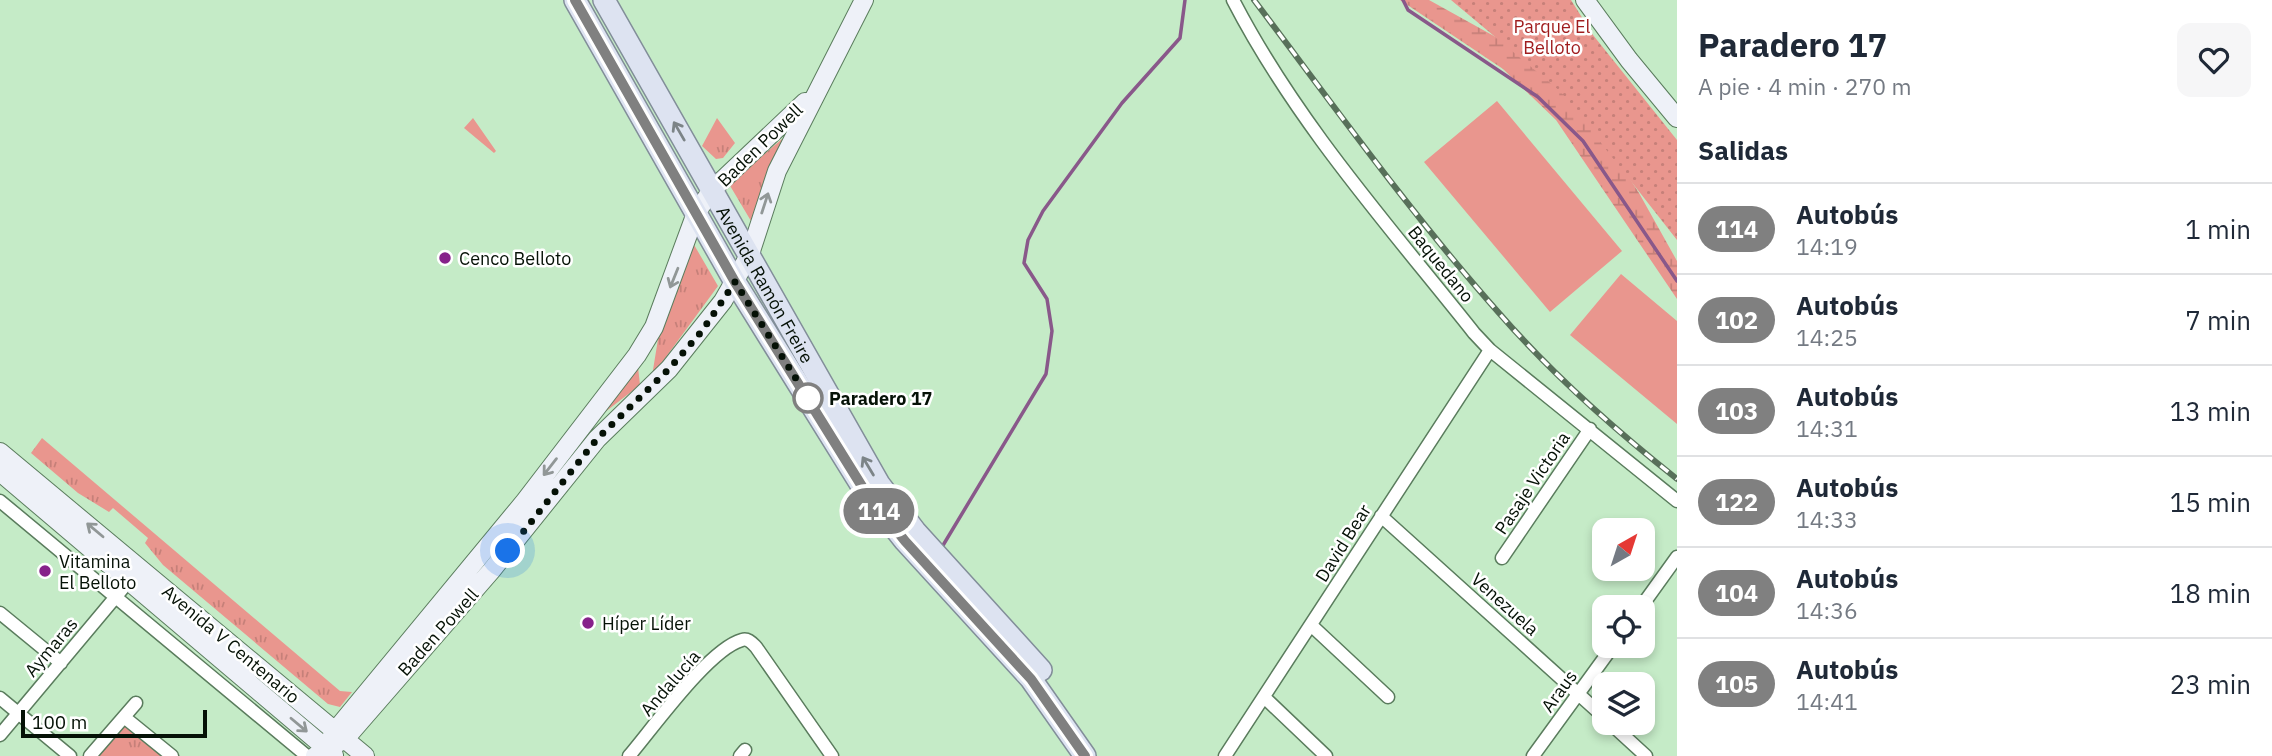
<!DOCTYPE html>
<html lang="es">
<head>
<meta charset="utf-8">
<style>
  :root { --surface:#fff; --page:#f6f6f7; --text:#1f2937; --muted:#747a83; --line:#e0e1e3 }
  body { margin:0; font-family:"IBM Plex Sans",sans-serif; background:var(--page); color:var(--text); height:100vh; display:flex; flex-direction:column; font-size:26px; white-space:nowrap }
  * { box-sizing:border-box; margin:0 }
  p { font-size:23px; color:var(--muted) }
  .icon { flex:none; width:38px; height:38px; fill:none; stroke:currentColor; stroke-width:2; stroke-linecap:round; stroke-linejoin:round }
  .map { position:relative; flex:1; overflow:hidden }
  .panel { display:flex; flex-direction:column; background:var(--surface); width:595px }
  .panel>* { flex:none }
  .badge { padding:0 14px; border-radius:23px; font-size:24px; line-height:46px }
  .needle { width:46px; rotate:39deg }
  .buttons { position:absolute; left:1592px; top:518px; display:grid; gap:14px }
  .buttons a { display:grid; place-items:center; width:63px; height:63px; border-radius:14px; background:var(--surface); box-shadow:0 4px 10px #0003; font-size:35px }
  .scale { position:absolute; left:21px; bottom:18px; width:186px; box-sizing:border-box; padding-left:7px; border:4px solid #051106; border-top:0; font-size:19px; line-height:24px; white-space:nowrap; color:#051106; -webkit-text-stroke:5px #fff; paint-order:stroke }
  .you { position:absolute; width:35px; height:35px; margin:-18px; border:5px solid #fff; border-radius:50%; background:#1a73e8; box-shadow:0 0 0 10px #1a73e833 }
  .map>.badge { position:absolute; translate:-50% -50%; box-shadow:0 0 0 4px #fff }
  h2 { padding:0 21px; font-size:26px; line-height:63px }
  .round { display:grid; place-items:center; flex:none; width:74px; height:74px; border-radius:14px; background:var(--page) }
  .summary { display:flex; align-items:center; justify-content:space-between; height:119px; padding:0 21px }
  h1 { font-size:33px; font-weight:700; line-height:52px }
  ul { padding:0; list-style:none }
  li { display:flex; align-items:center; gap:21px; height:91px; padding:0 21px; border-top:2px solid var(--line) }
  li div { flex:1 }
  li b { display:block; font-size:26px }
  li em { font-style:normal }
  li .badge { min-width:77px; font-weight:700; text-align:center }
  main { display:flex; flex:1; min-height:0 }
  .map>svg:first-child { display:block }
  .grass { fill:url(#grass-tufts) }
  .wetland { fill:url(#wetland-marsh) }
  .park { fill:url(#park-dots) }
  .pitch { fill:#e9968e }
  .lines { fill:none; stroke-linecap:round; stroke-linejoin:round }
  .stream { stroke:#89588a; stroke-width:3.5 }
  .street-casing { stroke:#5a7c5d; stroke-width:15 }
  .secondary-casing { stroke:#5a7c5d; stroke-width:20 }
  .primary-casing { stroke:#828e99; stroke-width:24 }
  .street { stroke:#fff; stroke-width:12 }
  .secondary { stroke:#eef1f8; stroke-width:18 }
  .primary { stroke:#dde3f1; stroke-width:21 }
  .rail-casing { stroke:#58705a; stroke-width:6 }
  .rail { stroke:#fff; stroke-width:3.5; stroke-dasharray:10; stroke-linecap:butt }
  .oneway { stroke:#7c8487 }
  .oneway2 { stroke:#919797 }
  .line-casing { stroke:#fff; stroke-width:16 }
  .line { stroke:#808080; stroke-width:10 }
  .walk { stroke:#051106; stroke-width:7; stroke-dasharray:0 12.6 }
  .poi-dot { fill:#86218a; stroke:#fff; stroke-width:2.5 }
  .stop-dot { fill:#fff; stroke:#808080; stroke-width:3.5 }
  .labels { text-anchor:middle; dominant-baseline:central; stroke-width:5; stroke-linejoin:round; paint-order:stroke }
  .park-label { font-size:18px; fill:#9f1c1d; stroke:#fff }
  .street-label { font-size:18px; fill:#051106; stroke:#fff }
  .poi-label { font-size:18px; fill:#051106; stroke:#fff; text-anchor:start }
  .stop-label { font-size:18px; font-weight:bold; fill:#051106; stroke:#fff; text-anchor:start }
</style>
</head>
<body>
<main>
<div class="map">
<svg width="1677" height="756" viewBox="0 0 1677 756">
  <defs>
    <pattern id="grass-tufts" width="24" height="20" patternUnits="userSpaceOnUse" patternTransform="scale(1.75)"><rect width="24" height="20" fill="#e9968e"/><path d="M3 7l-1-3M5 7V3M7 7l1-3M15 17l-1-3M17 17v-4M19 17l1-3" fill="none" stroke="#c68079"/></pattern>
    <pattern id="wetland-marsh" width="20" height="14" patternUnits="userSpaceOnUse" patternTransform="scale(1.75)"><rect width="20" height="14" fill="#e9968e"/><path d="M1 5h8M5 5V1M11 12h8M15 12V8" fill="none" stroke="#c68079"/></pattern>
    <pattern id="park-dots" width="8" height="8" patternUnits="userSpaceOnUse" patternTransform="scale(1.75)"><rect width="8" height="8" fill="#e9968e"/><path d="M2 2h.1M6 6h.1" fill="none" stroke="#c68079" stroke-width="1.8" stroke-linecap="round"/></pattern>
  </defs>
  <rect width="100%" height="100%" fill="#c5ebc7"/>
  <!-- grass -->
  <path class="grass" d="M 473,118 L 496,151 L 494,153 L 464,128 Z
    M 717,118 L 735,143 L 723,158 L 716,159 L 702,146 Z
    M 782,139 L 786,142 L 761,193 L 751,221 L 729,184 Z
    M 693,243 L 718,286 L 652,376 L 660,327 Z
    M 638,367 L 640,385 L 596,419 Z
    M 42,438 L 340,691 L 352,692 L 340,707 L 328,704 L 163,565 L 145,543 L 148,538 L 113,508 L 109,512 L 78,493 L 31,453 Z
    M 123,724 L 161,756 L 95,756 Z"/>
  <!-- wetland -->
  <path class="wetland" d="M 1400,0 L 1429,0 L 1512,46 L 1543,69 L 1608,145 L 1639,193 L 1677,261 L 1677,299 L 1556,120 L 1503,69 Z"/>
  <!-- park -->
  <path class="park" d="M 1451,0 L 1571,0 L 1593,35 L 1677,140 L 1677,240 L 1561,92 Z"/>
  <!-- pitch -->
  <path class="pitch" d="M 1497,101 L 1622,251 L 1550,312 L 1424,162 Z
    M 1621,274 L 1677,321 L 1677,424 L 1570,335 Z"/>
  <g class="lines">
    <!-- stream -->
    <path class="stream" d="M 1403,0 L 1408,10 L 1538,97 L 1583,141 L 1677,281
      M 942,547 L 1046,374 L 1052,331 L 1047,299 L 1024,263 L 1028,240 L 1043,211 L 1122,103 L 1180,38 L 1185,0"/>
    <defs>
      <path id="street" d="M 1233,0 C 1296,122 1389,226 1474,333 L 1490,350 L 1677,501
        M 0,501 L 307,756
        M 1381,516 L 1605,718
        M 1502,558 L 1590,429
        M 1641,607 L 1677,557
        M 0,613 L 61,663
        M 1312,626 L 1388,697
        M 1264,697 L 1326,756
        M 0,698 L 70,756
        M 124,717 L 172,756
        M 1610,723 L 1646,756
        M 0,735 L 129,581
        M 90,756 L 136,703
        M 629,756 C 653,728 709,649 742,640 C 748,638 752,643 756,647 L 832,756
        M 740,756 L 745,750
        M 1225,756 L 1490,350
        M 1533,756 L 1613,646"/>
      <path id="secondary" d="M 1585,0 L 1629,60 L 1677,118
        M 0,452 L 365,756
        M 0,472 L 334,755
        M 326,747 L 335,731 L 525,501 L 637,355 L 654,327 L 696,213 L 712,190 L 805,102
        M 315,756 L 345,739 L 491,571 L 597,439 L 669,369 L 723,301 L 750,254 L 777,171 L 864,0"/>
      <g id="primary">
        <path d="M 575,0 L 735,282 L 863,488 L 905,541 L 1031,679 L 1085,756"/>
        <path id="s1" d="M 604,0 L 879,484 L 915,531 L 1041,670"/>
      </g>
    </defs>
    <!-- street casing -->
    <use href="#street" class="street-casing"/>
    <!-- secondary casing -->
    <use href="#secondary" class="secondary-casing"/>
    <!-- primary casing -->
    <use href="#primary" class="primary-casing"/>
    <!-- street -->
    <use href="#street" class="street"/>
    <!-- secondary -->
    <use href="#secondary" class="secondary"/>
    <!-- primary -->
    <use href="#primary" class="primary"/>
    <defs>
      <path id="rail" d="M 1254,0 C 1334,106 1411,214 1499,313 C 1552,374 1614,429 1677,479"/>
    </defs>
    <!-- rail casing -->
    <use href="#rail" class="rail-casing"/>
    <!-- rail -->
    <use href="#rail" class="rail"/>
  </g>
  <!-- one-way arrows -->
  <defs><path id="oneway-shaft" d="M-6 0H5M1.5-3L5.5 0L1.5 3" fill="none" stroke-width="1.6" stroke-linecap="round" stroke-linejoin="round" transform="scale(1.75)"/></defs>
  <g class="oneway">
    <use href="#oneway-shaft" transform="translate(679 131) rotate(-120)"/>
    <use href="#oneway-shaft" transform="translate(868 466) rotate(-121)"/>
  </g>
  <g class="oneway2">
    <use href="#oneway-shaft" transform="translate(765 203) rotate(-72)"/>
    <use href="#oneway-shaft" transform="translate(674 278) rotate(112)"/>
    <use href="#oneway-shaft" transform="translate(550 467) rotate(128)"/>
    <use href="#oneway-shaft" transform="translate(95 530) rotate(-140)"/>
    <use href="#oneway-shaft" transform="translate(299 725) rotate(40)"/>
  </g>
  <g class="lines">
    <defs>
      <path id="line" d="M 575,0 L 735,282 L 863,488 L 905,541 L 1031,679 L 1085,756"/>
    </defs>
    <!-- line casing -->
    <use href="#line" class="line-casing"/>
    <!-- line -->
    <use href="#line" class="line"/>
    <!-- walk -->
    <path class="walk" d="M 508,551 L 597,439 L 669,369 L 702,331 L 735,282 L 812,404 L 808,398"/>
  </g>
  <!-- markers -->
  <g class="poi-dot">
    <circle cx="445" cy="258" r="7"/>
    <circle cx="45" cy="571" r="7"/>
    <circle cx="588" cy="623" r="7"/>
  </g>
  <circle class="stop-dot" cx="808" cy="398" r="14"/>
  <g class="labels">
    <!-- park labels -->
    <g class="park-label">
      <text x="1552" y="26">Parque El<tspan x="1552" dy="21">Belloto</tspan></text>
    </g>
    <!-- street labels -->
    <g class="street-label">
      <text transform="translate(760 145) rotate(-44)">Baden Powell</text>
      <text transform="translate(1441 264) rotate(51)">Baquedano</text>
      <text stroke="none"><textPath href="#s1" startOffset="327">Avenida Ramón Freire</textPath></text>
      <text transform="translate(1532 483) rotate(-56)">Pasaje Victoria</text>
      <text transform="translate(1343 543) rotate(-58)">David Bear</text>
      <text transform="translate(1505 604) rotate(42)">Venezuela</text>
      <text transform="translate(438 632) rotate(-48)">Baden Powell</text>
      <text transform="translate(231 644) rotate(40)">Avenida V Centenario</text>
      <text transform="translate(51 647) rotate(-50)">Aymaras</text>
      <text transform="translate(670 683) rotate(-49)">Andalucía</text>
      <text transform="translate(1559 691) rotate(-54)">Araus</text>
    </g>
    <!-- poi labels -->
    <g class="poi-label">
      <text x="459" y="258">Cenco Belloto</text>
      <text x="59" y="561">Vitamina<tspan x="59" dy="21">El Belloto</tspan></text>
      <text x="602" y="623">Híper Líder</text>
    </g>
    <!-- stop labels -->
    <g class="stop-label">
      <text x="829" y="398">Paradero 17</text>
    </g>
  </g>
</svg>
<div class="buttons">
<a><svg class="needle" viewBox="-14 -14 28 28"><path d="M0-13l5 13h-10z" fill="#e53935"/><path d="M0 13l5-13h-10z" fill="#747a83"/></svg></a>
<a><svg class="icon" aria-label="locate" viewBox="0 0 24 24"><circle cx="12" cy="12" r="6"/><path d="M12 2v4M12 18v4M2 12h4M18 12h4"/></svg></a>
<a><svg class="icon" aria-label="layers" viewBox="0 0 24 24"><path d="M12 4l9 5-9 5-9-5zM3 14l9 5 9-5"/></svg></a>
</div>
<div class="scale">100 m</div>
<div class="you" style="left:508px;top:551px"></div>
<b class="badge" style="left:879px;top:511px;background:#808080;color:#fff">114</b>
</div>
<section class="panel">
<div class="summary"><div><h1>Paradero 17</h1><p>A pie · 4 min · 270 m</p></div><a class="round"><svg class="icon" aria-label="heart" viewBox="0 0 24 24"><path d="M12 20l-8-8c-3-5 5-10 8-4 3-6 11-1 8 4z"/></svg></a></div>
<h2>Salidas</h2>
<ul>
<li><span class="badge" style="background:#808080;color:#fff">114</span><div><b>Autobús</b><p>14:19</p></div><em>1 min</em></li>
<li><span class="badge" style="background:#808080;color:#fff">102</span><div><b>Autobús</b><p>14:25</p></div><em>7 min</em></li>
<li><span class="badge" style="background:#808080;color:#fff">103</span><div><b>Autobús</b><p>14:31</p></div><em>13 min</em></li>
<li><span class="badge" style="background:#808080;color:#fff">122</span><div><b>Autobús</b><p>14:33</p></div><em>15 min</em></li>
<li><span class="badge" style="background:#808080;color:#fff">104</span><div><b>Autobús</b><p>14:36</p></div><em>18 min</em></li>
<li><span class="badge" style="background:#808080;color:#fff">105</span><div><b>Autobús</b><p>14:41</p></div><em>23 min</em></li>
</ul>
</section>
</main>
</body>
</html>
